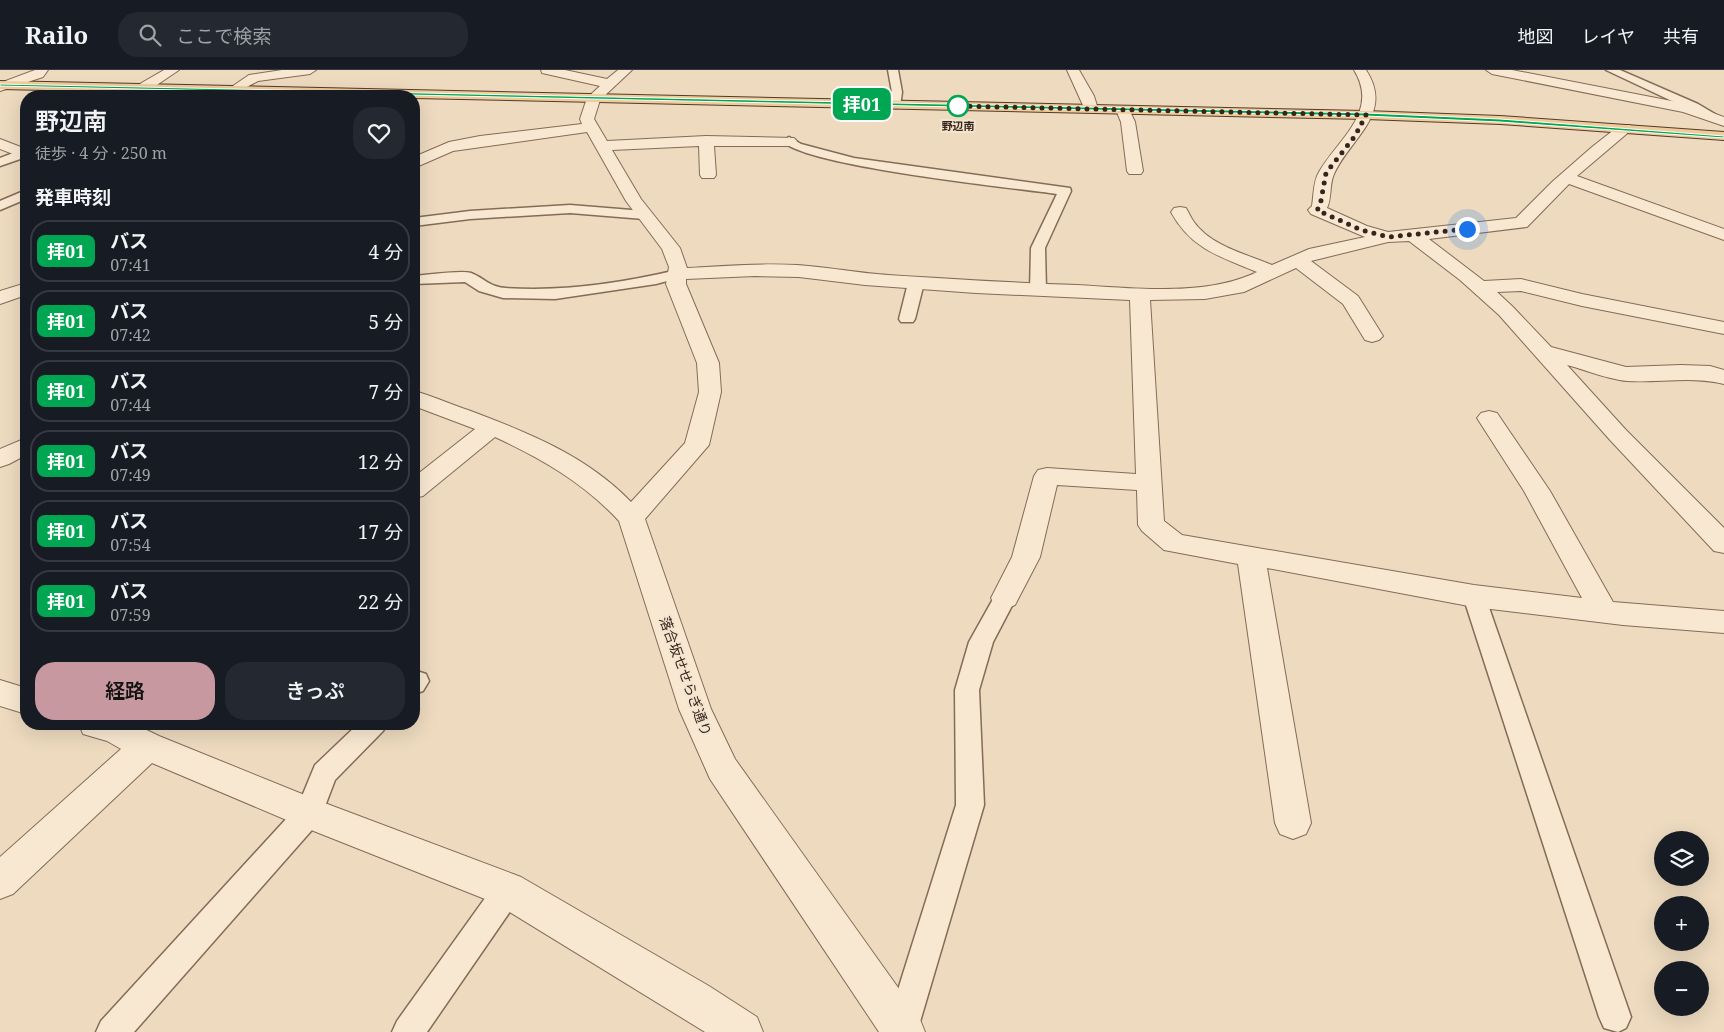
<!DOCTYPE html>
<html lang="ja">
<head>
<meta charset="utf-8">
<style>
  :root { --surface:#171b24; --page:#242831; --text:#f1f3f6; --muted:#9ea1a6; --line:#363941; --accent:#c798a0 }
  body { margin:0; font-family:"Noto Serif","Noto Sans JP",serif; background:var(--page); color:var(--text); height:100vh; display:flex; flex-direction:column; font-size:19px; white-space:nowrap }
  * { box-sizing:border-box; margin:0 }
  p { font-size:16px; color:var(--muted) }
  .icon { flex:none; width:28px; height:28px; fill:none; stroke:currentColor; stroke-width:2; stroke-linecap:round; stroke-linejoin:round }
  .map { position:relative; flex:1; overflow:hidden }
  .sheet { position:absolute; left:20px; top:20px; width:400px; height:640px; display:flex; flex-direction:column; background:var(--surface); border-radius:20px; box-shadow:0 5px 20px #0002 }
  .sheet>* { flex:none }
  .badge { padding:0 10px; border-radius:8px; font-size:18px; line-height:32px }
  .fabs { position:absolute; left:1654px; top:761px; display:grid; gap:10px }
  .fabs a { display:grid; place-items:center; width:55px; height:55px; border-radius:50%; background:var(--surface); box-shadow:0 5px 20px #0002; font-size:25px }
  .you { position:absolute; width:25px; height:25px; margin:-12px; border:4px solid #fff; border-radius:50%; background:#1a73e8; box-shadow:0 0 0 8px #1a73e833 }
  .map>.badge { position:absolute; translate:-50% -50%; box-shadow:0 0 0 2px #fff }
  h2 { padding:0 15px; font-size:19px; line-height:45px }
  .round { display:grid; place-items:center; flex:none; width:52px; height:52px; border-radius:20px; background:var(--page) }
  .overview { display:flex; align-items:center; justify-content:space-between; height:85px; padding:0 15px }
  h1 { font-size:24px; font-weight:600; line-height:38px }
  .action { display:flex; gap:10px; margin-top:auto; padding:10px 15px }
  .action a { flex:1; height:58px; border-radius:20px; background:var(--accent); color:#111; font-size:20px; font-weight:600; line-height:58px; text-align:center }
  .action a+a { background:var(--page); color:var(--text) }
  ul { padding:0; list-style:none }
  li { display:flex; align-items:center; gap:15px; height:62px; margin:0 10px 8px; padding:0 5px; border:2px solid var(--line); border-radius:20px }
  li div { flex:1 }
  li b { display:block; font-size:19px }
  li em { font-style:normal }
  li .badge { min-width:55px; font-weight:700; text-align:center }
  header { display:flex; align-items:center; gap:30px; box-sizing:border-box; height:70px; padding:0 25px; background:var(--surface); border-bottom:1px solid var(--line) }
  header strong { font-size:24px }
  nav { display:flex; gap:28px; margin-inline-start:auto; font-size:18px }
  .search { width:350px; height:45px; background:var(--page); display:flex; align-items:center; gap:12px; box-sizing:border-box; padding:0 18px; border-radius:20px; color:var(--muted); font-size:19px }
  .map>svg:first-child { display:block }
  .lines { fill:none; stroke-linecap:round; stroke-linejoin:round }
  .service-casing { stroke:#856b58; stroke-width:3 }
  .minor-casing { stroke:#856b58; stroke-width:2 }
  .primary-casing { stroke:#533a2c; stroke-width:2 }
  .service { fill:#f8e8d2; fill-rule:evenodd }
  .minor { fill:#f8e8d2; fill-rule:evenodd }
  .primary { fill:#f0ca97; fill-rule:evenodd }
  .line { fill:#00a651; stroke:#fff }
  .walk { stroke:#35251c; stroke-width:5; stroke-dasharray:0 9 }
  .stop-dot { fill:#fff; stroke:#00a651; stroke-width:2.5 }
  .labels { text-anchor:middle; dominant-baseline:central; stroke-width:4; stroke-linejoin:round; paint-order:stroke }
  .far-stop-label { font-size:11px; font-weight:bold; fill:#35251c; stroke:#f4e5cf }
  .street-label { font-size:14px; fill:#35251c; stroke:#f4e5cf }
</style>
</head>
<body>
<header>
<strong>Railo</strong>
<div class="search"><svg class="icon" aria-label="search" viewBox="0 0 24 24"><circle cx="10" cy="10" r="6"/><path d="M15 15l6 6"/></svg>ここで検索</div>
<nav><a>地図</a><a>レイヤ</a><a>共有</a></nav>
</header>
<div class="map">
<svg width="1724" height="962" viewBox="0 0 1724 962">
  <rect width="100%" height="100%" fill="#eddabf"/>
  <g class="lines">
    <defs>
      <path id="service" d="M 888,0 L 898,0 L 902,22 L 900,37 L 896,38 L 891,35 L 892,22 Z
        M 1606,0 L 1620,0 L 1698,34 L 1720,47 L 1714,50 L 1710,49 Z
        M 789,67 L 801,74 L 854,88 L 1070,118 L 1071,121 L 1045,178 L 1046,220 L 1043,223 L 1033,223 L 1030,220 L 1031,178 L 1057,124 C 1014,118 803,96 783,71 Z
        M 21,80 L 26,80 L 26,87 L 0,96 L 0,88 Z
        M 26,120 L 26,129 L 0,140 L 0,131 Z
        M 570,135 L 644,141 L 651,145 L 644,149 L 570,143 L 470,149 L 414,156 L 414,148 L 470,141 Z
        M 677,200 L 682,201 L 684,204 L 682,207 L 656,214 L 555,229 L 503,228 L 479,221 L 465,212 L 414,214 L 414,206 C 427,205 461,200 471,203 C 484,208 491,218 506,218 C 563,222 622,213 677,200 Z
        M 916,208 L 921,210 L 924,213 L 915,249 L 913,252 L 901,252 L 899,249 L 908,213 L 911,210 Z
        M 1474,518 L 1482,520 L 1485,526 L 1631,947 L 1626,958 L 1618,962 L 1604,958 L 1599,947 L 1463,526 L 1466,520 Z
        M 1005,520 L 1013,522 L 1016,528 L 993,572 L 979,620 L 984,735 L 917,962 L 887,962 L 886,958 L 956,735 L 955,620 L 969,572 L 997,522 Z
        M 417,601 L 426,604 L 429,611 L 423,621 L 414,624 L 414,602 Z
        M 358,654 L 387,654 L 383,661 L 335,710 L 319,752 L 134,962 L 96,962 L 101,951 L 298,736 L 315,695 Z
        M 508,806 L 518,810 L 523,820 L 518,830 L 427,962 L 392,962 L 397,951 L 498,810 Z"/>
      <path id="minor" d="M 35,0 L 48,0 L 43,7 L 0,21 L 0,13 Z
        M 164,0 L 179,0 L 148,21 L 138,21 L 136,18 L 138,15 Z
        M 282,0 L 316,0 L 310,4 L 258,11 L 234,24 L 227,20 L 249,5 Z
        M 541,0 L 565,0 L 607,9 L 618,0 L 632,0 L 600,30 L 594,49 L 607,71 L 706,66 L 794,68 L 797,71 L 794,74 L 789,76 L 714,76 L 716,105 L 714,108 L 702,108 L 700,105 L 699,76 L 612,80 L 641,129 L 680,178 L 687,198 C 724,196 761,193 797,195 C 828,197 858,203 888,205 C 951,209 1014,213 1077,215 C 1133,218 1206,227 1257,202 C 1221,187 1191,179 1171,142 L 1174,138 L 1180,137 L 1186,138 C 1189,143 1191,148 1194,152 C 1211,176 1246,184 1272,195 L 1309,179 L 1365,167 L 1311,144 L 1308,140 L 1312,136 C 1314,124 1313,112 1319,102 C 1338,69 1380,42 1354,0 L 1366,0 C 1395,44 1350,68 1334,104 C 1329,115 1332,128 1327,138 L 1367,156 L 1388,162 L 1516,148 L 1552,112 L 1592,77 L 1620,55 L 1630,55 L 1632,58 L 1630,61 L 1577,106 L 1724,159 L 1724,170 L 1569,114 L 1527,157 L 1429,169 L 1484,211 L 1521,209 L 1582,224 L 1724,252 L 1724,264 L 1582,236 L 1521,221 L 1497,222 L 1513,237 L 1551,277 L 1626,297 L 1681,295 L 1710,296 L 1724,300 L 1724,314 C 1691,306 1660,313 1627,311 C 1607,309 1586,300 1567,295 L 1626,360 L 1724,458 L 1724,483 L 1714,481 L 1610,370 L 1499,245 L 1460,210 L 1409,171 L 1388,172 L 1311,191 L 1358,226 L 1383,266 L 1379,270 L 1372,272 L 1365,270 L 1343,234 L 1296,198 L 1244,222 L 1205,229 L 1150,230 L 1164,451 L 1182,465 L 1474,515 L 1582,528 L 1524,421 L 1477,348 L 1481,343 L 1489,341 L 1497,343 L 1550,421 L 1613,532 L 1724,541 L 1724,563 L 1623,555 L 1474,537 L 1267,498 L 1311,753 L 1306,764 L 1293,769 L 1280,764 L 1275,753 L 1238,494 L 1164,480 L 1142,461 L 1138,455 L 1137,420 L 1057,415 L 1040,487 L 1015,535 L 1005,539 L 995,535 L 991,528 L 1012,487 L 1034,406 L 1038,400 L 1047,398 L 1136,404 L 1130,230 L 976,223 L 865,215 L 799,207 L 755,206 L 686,209 L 686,214 L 719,293 L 721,322 L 709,375 L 645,449 L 711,639 L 735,689 L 919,947 L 925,962 L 879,962 L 710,709 L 679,639 L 619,451 C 584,413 542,389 495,367 L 423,426 L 414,428 L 414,407 L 475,359 L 414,336 L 414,321 C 433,326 450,334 468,340 C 527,362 587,386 631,432 L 685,373 L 699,322 L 697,293 L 666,214 L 669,197 L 662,179 L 626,131 L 587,62 L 453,81 L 414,98 L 414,87 L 449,72 L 480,66 L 582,54 L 580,49 L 587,28 L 600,16 L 542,3 Z
        M 1067,0 L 1079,0 L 1094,26 L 1098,39 L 1096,42 L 1086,42 Z
        M 1486,0 L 1512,0 L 1687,34 L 1724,47 L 1724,56 L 1683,42 L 1492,4 Z
        M 1123,36 L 1128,37 L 1135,52 L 1143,101 L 1141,104 L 1129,104 L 1127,101 L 1121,52 L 1116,40 L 1118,37 Z
        M 0,69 L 26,79 L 26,89 L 0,79 Z
        M 26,213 L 26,225 L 0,234 L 0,221 Z
        M 26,368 L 26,385 L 9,394 L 0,397 L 0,379 Z
        M 0,610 L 26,618 L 26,644 L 0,636 Z
        M 79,654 L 134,654 L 159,666 L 322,732 L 521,807 L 709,916 L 757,947 L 763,962 L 705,962 L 495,833 L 296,754 L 152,693 L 13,824 L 0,829 L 0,787 L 121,679 L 107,671 L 83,664 Z"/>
      <path id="primary" d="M 0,11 L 1366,41 L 1500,46 L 1724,62 L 1724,70 L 1500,54 L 1366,49 L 414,28 L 414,26 L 326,26 L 0,19 Z"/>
    </defs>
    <!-- service casing -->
    <use href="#service" class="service-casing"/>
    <!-- minor casing -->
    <use href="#minor" class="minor-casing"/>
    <!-- primary casing -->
    <use href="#primary" class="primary-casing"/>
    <!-- service -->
    <use href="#service" class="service"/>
    <!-- minor -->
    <use href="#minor" class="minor"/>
    <!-- primary -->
    <use href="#primary" class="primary"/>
  </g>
  <!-- line -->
  <path class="line" d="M 0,14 L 1366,43 L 1500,49 L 1724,66 L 1724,68 L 1500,52 L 1366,46 L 0,16 Z"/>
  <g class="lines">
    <!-- walk -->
    <path class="walk" d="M 958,36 L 955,36 L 1366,45 L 1355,66 L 1326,103 L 1320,136 L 1317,140 L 1361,160 L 1388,167 L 1467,159"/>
  </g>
  <!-- markers -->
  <circle class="stop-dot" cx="958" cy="36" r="10"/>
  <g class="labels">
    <!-- far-stop labels -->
    <g class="far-stop-label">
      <text x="958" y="55">野辺南</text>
    </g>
    <!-- street labels -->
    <g class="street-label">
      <text transform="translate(686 606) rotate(70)">落合坂せせらぎ通り</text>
    </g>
  </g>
</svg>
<div class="fabs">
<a><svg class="icon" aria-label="layers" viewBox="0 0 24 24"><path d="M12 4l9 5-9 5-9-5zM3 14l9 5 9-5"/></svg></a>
<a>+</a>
<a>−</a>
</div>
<div class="you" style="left:1467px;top:159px"></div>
<b class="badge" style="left:862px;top:34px;background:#00a651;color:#fff">拝01</b>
<section class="sheet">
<div class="overview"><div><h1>野辺南</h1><p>徒歩 · 4 分 · 250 m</p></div><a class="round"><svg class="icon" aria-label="heart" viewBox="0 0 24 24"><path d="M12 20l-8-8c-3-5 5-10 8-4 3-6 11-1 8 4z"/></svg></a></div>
<h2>発車時刻</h2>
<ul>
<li><span class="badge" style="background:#00a651;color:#fff">拝01</span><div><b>バス</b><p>07:41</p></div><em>4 分</em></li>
<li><span class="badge" style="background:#00a651;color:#fff">拝01</span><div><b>バス</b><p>07:42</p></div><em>5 分</em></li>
<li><span class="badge" style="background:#00a651;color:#fff">拝01</span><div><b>バス</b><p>07:44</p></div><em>7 分</em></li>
<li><span class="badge" style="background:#00a651;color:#fff">拝01</span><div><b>バス</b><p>07:49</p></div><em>12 分</em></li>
<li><span class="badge" style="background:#00a651;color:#fff">拝01</span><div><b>バス</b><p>07:54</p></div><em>17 分</em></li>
<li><span class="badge" style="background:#00a651;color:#fff">拝01</span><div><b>バス</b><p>07:59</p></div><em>22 分</em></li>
</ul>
<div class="action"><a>経路</a><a>きっぷ</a></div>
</section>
</div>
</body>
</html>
